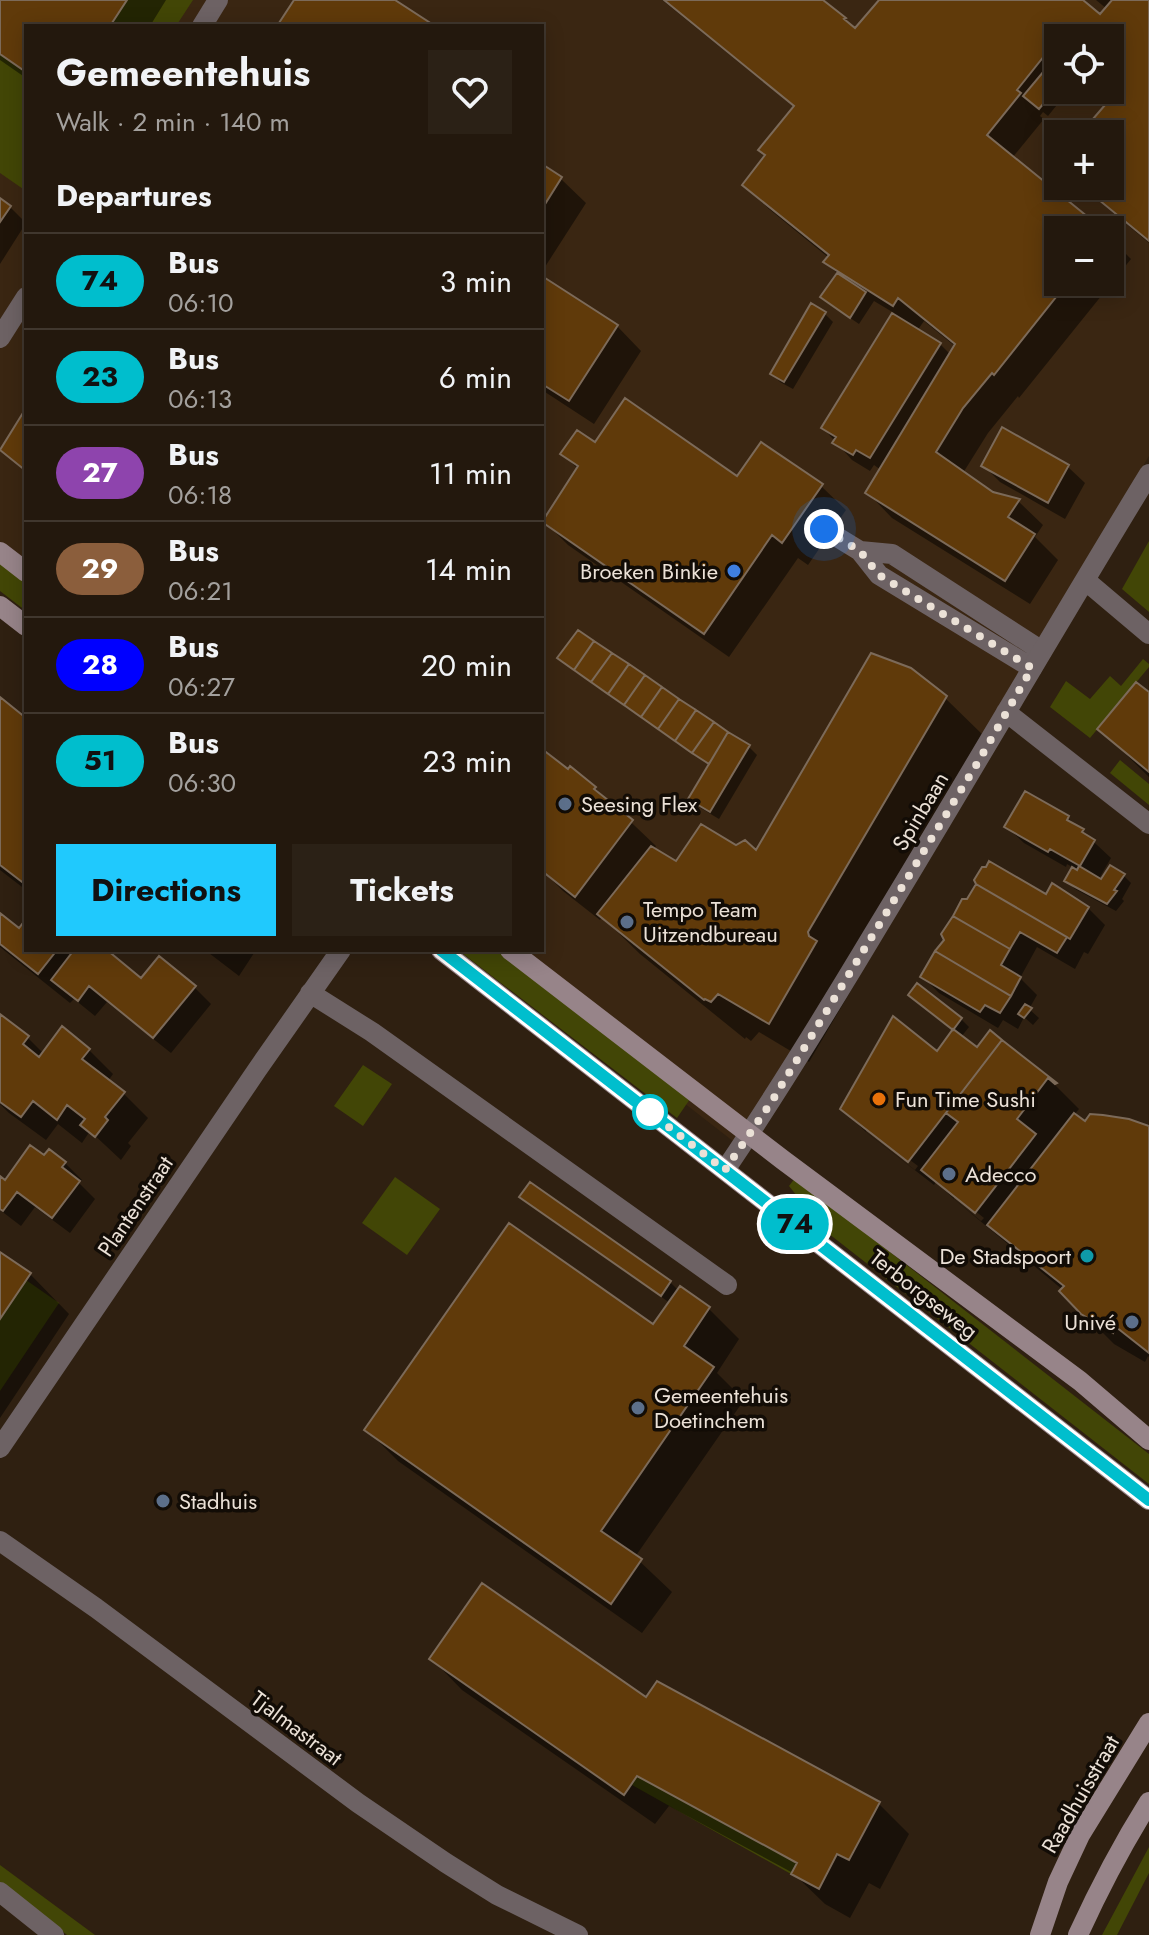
<!DOCTYPE html>
<html lang="en">
<head>
<meta charset="utf-8">
<style>
  :root { --surface:#23180d; --page:#2b2116; --text:#f1f3f6; --muted:#a3a09d; --line:#40372e; --accent:#20c9fd }
  body { margin:0; font-family:Jost,sans-serif; background:var(--page); color:var(--text); height:100vh; display:flex; flex-direction:column; font-size:30px; white-space:nowrap }
  * { box-sizing:border-box; margin:0 }
  p { font-size:26px; color:var(--muted) }
  .icon { flex:none; width:44px; height:44px; fill:none; stroke:currentColor; stroke-width:2; stroke-linecap:round; stroke-linejoin:round }
  .map { position:relative; flex:1; overflow:hidden }
  .details { position:absolute; left:24px; top:24px; width:520px; height:928px; display:flex; flex-direction:column; background:var(--surface); border-radius:0px; box-shadow:0 4px 20px #0003,0 0 0 2px var(--line) }
  .details>* { flex:none }
  .badge { padding:0 16px; border-radius:26px; font-size:28px; line-height:52px }
  .fabs { position:absolute; left:1044px; top:24px; display:grid; gap:16px }
  .fabs a { display:grid; place-items:center; width:80px; height:80px; border-radius:0px; background:var(--surface); box-shadow:0 4px 20px #0003,0 0 0 2px var(--line); font-size:40px }
  .you { position:absolute; width:40px; height:40px; margin:-20px; border:6px solid #fff; border-radius:50%; background:#1a73e8; box-shadow:0 0 0 12px #1a73e833 }
  .map>.badge { position:absolute; translate:-50% -50%; box-shadow:0 0 0 4px #fff }
  h2 { padding:0 32px; font-size:30px; line-height:72px }
  .round { display:grid; place-items:center; flex:none; width:84px; height:84px; border-radius:0px; background:var(--page) }
  .summary { display:flex; align-items:center; justify-content:space-between; height:136px; padding:0 32px }
  h1 { font-size:38px; font-weight:700; line-height:60px }
  .action { display:flex; gap:16px; margin-top:auto; padding:16px 32px }
  .action a { flex:1; height:92px; border-radius:0px; background:var(--accent); color:#111; font-size:32px; font-weight:700; line-height:92px; text-align:center }
  .action a+a { background:var(--page); color:var(--text) }
  ul { padding:0; list-style:none }
  li { display:flex; align-items:center; gap:24px; height:96px; padding:0 32px; border-top:2px solid var(--line) }
  li div { flex:1 }
  li b { display:block; font-size:30px }
  li em { font-style:normal }
  li .badge { min-width:88px; font-weight:700; text-align:center }
  .map>svg:first-child { display:block }
  .built { fill:#3a2612; fill-rule:evenodd }
  .green { fill:#424606 }
  .shadow { fill:#0007; fill-rule:evenodd }
  .building { fill:#603a0a; stroke:#7c6a59; stroke-width:2 }
  .lines { fill:none; stroke-linecap:round; stroke-linejoin:round }
  .lane { stroke:#6d6264; stroke-width:20 }
  .street { stroke:#6d6264; stroke-width:20 }
  .secondary { stroke:#978489; stroke-width:20 }
  .line-casing { stroke:#fff; stroke-width:18 }
  .line { stroke:#00becd; stroke-width:12 }
  .walk { stroke:#ebe1d7; stroke-width:8; stroke-dasharray:0 14.4 }
  .shop-dot { fill:#3f7fe0; stroke:#120c06; stroke-width:3 }
  .service-dot { fill:#5c6f8a; stroke:#120c06; stroke-width:3 }
  .food-dot { fill:#e8710a; stroke:#120c06; stroke-width:3 }
  .stop-dot { fill:#fff; stroke:#00becd; stroke-width:4 }
  .culture-dot { fill:#0f9aa8; stroke:#120c06; stroke-width:3 }
  .labels { text-anchor:middle; dominant-baseline:central; stroke-width:7; stroke-linejoin:round; paint-order:stroke }
  .poi-label { font-size:22px; fill:#ebe1d7; stroke:#120c06; text-anchor:start }
  .street-label { font-size:22px; fill:#ebe1d7; stroke:#120c06 }
</style>
</head>
<body>
<div class="map">
<svg width="1149" height="1935" viewBox="0 0 1149 1935">
  <rect width="100%" height="100%" fill="#2f2011"/>
  <!-- built -->
  <path class="built" d="M 0,0 L 1149,0 L 1149,456 L 738,1145 L 487,950 L 542,950 L 542,26 L 26,26 L 26,592 L 0,572 ZM 1058,38 L 1110,38 L 1110,90 L 1058,90 ZM 1058,134 L 1110,134 L 1110,186 L 1058,186 ZM 1058,230 L 1110,230 L 1110,282 L 1058,282 Z"/>
  <!-- green -->
  <path class="green" d="M 1,0 L 193,0 L 176,26 L 26,26 L 26,191 L 0,173 L 0,1 Z
    M 1149,541 L 1149,612 L 1122,589 Z
    M 0,560 L 26,581 L 26,611 L 0,591 Z
    M 1143,659 L 1149,664 L 1149,667 L 1090,738 L 1050,707 L 1066,681 L 1090,699 L 1110,676 L 1121,686 Z
    M 1120,760 L 1149,784 L 1149,805 L 1110,773 Z
    M 458,950 L 496,950 L 690,1099 L 677,1118 Z
    M 363,1065 L 392,1084 L 363,1126 L 334,1106 Z
    M 395,1177 L 440,1209 L 407,1255 L 362,1223 Z
    M 795,1178 L 1149,1454 L 1149,1484 L 824,1230 L 789,1186 Z
    M 26,1280 L 59,1303 L 0,1391 L 0,1319 Z
    M 637,1776 L 797,1863 L 791,1874 L 632,1785 Z
    M 1149,1847 L 1149,1873 L 1117,1935 L 1102,1935 Z
    M 0,1865 L 95,1935 L 67,1935 L 0,1882 Z"/>
  <!-- shadow -->
  <path class="shadow" d="M 0,0 L 166,0 L 150,26 L 26,26 L 26,78 L 0,60 Z
    M 662,0 L 820,0 L 856,31 L 882,0 L 1080,0 L 1100,16 L 1107,9 L 1096,0 L 1149,0 L 1149,243 L 1081,186 L 1110,186 L 1110,134 L 1083,134 L 1106,107 L 1085,90 L 1110,90 L 1110,38 L 1058,38 L 1058,90 L 1069,90 L 1048,116 L 1043,112 L 1040,116 L 1044,119 L 1012,158 L 1101,230 L 1058,230 L 1058,282 L 1110,282 L 1110,238 L 1131,259 L 1019,398 L 1018,396 L 988,433 L 963,473 L 992,494 L 1018,501 L 1043,525 L 1035,537 L 1058,560 L 1030,604 L 892,518 L 868,493 L 881,470 L 874,465 L 870,471 L 852,460 L 823,428 L 894,313 L 874,301 L 859,324 L 831,305 L 823,297 L 838,274 L 825,262 L 829,258 L 769,209 L 744,185 L 766,156 L 795,108 ZM 924,321 L 956,347 L 951,355 L 940,344 L 917,331 Z
    M 542,167 L 561,179 L 586,203 L 543,270 Z
    M 0,201 L 10,207 L 26,223 L 0,264 Z
    M 542,279 L 617,326 L 641,351 L 594,424 L 542,390 Z
    M 812,306 L 825,314 L 833,322 L 793,389 L 780,382 L 772,373 Z
    M 563,454 L 738,479 L 821,486 L 846,510 L 808,565 L 798,558 L 729,657 L 568,545 L 544,521 L 578,469 Z
    M 983,465 L 1068,467 L 1085,483 L 1065,519 L 1000,482 Z
    M 560,658 L 749,747 L 757,755 L 719,819 L 699,807 L 691,799 L 710,766 L 568,666 Z
    M 1149,695 L 1149,777 L 1100,729 Z
    M 945,698 L 985,737 L 856,982 L 809,1062 L 759,1032 L 751,1041 L 746,1037 L 745,1039 L 640,954 L 602,917 L 600,920 L 563,891 L 542,870 L 542,752 L 568,772 L 571,769 L 595,788 L 656,846 L 654,850 L 676,864 L 736,847 L 757,853 Z
    M 0,700 L 26,720 L 26,890 L 0,870 Z
    M 1068,818 L 1111,858 L 1097,882 L 1123,875 L 1131,883 L 1122,899 L 1124,901 L 1116,911 L 1075,889 L 1067,881 L 1074,868 L 1067,864 L 1066,867 L 1024,843 L 1007,827 Z
    M 1053,886 L 1088,908 L 1105,925 L 1088,954 L 1084,952 L 1075,969 L 1037,947 L 1020,978 L 1037,995 L 1029,1009 L 1039,1018 L 1033,1025 L 1024,1017 L 1018,1029 L 1003,1020 L 998,1028 L 939,993 L 922,976 L 1047,897 Z
    M 0,916 L 20,931 L 26,923 L 26,950 L 113,950 L 109,955 L 141,980 L 194,987 L 211,1004 L 171,1053 L 107,1002 L 95,1016 L 74,999 L 70,1003 L 0,947 Z
    M 205,950 L 256,950 L 239,976 Z
    M 918,1003 L 961,1019 L 969,1027 L 961,1037 L 977,1050 L 990,1033 L 1048,1078 L 1079,1109 L 1074,1115 L 1085,1124 L 1149,1128 L 1149,1357 L 1148,1356 L 1145,1362 L 1114,1344 L 1082,1312 L 1063,1290 L 955,1200 L 936,1182 L 934,1185 L 867,1133 L 842,1109 L 937,1054 L 955,1031 ZM 866,1127 L 918,1166 L 915,1170 L 866,1132 ZM 954,1194 L 984,1218 L 981,1221 L 954,1199 Z
    M 0,1017 L 28,1038 L 44,1054 L 89,1050 L 113,1074 L 108,1081 L 124,1094 L 148,1118 L 128,1143 L 131,1146 L 121,1160 L 90,1131 L 82,1143 L 58,1124 L 46,1140 L 9,1113 L 0,1104 Z
    M 65,1163 L 82,1180 L 79,1183 L 95,1199 L 70,1233 L 35,1207 L 21,1226 L 0,1210 L 0,1178 L 5,1183 Z
    M 522,1197 L 670,1282 L 679,1291 L 709,1309 L 739,1339 L 717,1373 L 744,1400 L 635,1557 L 672,1592 L 642,1633 L 398,1461 L 367,1430 L 654,1327 L 670,1303 L 530,1205 Z
    M 0,1255 L 30,1274 L 69,1314 L 0,1418 Z
    M 432,1659 L 647,1700 L 879,1804 L 909,1834 L 880,1889 L 869,1883 L 850,1918 L 825,1904 L 793,1873 L 669,1806 L 655,1824 L 462,1690 Z"/>
  <!-- building -->
  <path class="building" d="M 0,0 L 127,0 L 110,26 L 26,26 L 26,72 L 0,54 Z
    M 294,0 L 395,0 L 435,26 L 277,26 Z
    M 664,0 L 823,0 L 846,18 L 844,19 L 855,28 L 879,0 L 1083,0 L 1100,14 L 1112,0 L 1149,0 L 1149,241 L 1082,186 L 1110,186 L 1110,134 L 1080,134 L 1105,105 L 1087,90 L 1110,90 L 1110,38 L 1058,38 L 1058,66 L 1045,55 L 1017,90 L 1021,93 L 987,135 L 1104,230 L 1058,230 L 1058,282 L 1068,282 L 994,375 L 992,373 L 963,408 L 936,452 L 993,492 L 1020,499 L 1008,517 L 1035,534 L 1005,581 L 865,493 L 955,344 L 898,298 L 893,306 L 823,262 L 829,255 L 742,185 L 765,155 L 758,150 L 794,106 Z
    M 1049,65 L 1058,73 L 1058,86 L 1039,109 L 1023,96 Z
    M 1058,135 L 1058,158 L 1046,149 Z
    M 542,164 L 562,177 L 542,209 Z
    M 0,198 L 11,206 L 0,222 Z
    M 837,273 L 866,292 L 850,318 L 820,297 Z
    M 542,276 L 618,325 L 569,401 L 542,384 Z
    M 811,303 L 826,312 L 784,382 L 770,374 Z
    M 892,313 L 941,343 L 870,458 L 856,450 L 853,455 L 832,443 L 836,437 L 821,428 Z
    M 625,398 L 737,476 L 761,442 L 823,484 L 782,543 L 772,535 L 704,634 L 542,522 L 578,466 L 560,454 L 577,430 L 595,442 Z
    M 26,408 L 26,471 L 0,450 Z
    M 1002,427 L 1069,465 L 1048,503 L 981,466 Z
    M 578,630 L 594,641 L 574,670 L 557,658 Z
    M 594,641 L 612,653 L 591,682 L 574,670 Z
    M 612,653 L 629,664 L 608,694 L 591,682 Z
    M 871,653 L 911,668 L 947,696 L 808,932 L 809,936 L 817,941 L 769,1024 L 718,994 L 711,1002 L 705,999 L 704,1000 L 597,914 L 651,846 L 676,861 L 701,824 L 736,845 L 745,840 L 756,850 Z
    M 629,664 L 645,675 L 624,705 L 608,694 Z
    M 645,675 L 662,687 L 641,717 L 624,705 Z
    M 1136,682 L 1149,692 L 1149,772 L 1097,729 Z
    M 662,687 L 679,699 L 658,729 L 641,717 Z
    M 0,697 L 26,718 L 26,885 L 0,865 Z
    M 679,699 L 696,710 L 675,741 L 658,729 Z
    M 696,710 L 714,722 L 692,753 L 675,741 Z
    M 714,722 L 728,732 L 709,764 L 692,753 Z
    M 728,732 L 750,745 L 710,812 L 688,799 Z
    M 542,749 L 568,769 L 570,766 L 596,787 L 594,789 L 633,820 L 575,897 L 542,871 Z
    M 1025,791 L 1069,816 L 1067,820 L 1084,829 L 1082,832 L 1095,840 L 1080,866 L 1050,849 L 1048,852 L 1004,827 Z
    M 989,861 L 1046,894 L 1052,883 L 1089,907 L 1070,939 L 976,884 L 974,880 L 982,867 L 986,867 Z
    M 1110,865 L 1125,874 L 1114,890 L 1117,891 L 1107,904 L 1064,881 L 1072,867 L 1077,870 L 1079,866 L 1101,879 Z
    M 976,884 L 1067,937 L 1057,953 L 1020,932 L 1010,949 L 953,916 L 962,899 L 967,899 Z
    M 0,913 L 19,928 L 26,919 L 26,950 L 57,950 L 38,974 L 0,944 Z
    M 953,916 L 1010,949 L 1001,965 L 1021,977 L 1011,996 L 935,951 L 944,940 L 941,934 Z
    M 74,950 L 107,950 L 141,978 L 159,956 L 196,986 L 153,1038 L 89,986 L 78,1001 L 51,980 Z
    M 935,951 L 1011,996 L 1000,1013 L 985,1005 L 980,1012 L 920,977 Z
    M 917,983 L 962,1018 L 953,1030 L 908,995 Z
    M 1025,1004 L 1032,1008 L 1024,1018 L 1018,1014 Z
    M 0,1014 L 29,1036 L 23,1044 L 39,1057 L 62,1026 L 90,1049 L 82,1059 L 125,1092 L 105,1117 L 108,1120 L 95,1137 L 80,1125 L 85,1119 L 67,1105 L 57,1120 L 33,1101 L 21,1117 L 0,1102 Z
    M 893,1016 L 937,1051 L 953,1029 L 977,1047 L 990,1030 L 1002,1040 L 908,1162 L 840,1109 Z
    M 1002,1040 L 1057,1083 L 1055,1084 L 1048,1078 L 1017,1119 L 1036,1134 L 975,1213 L 921,1170 L 958,1122 L 946,1113 Z
    M 1074,1113 L 1085,1121 L 1090,1114 L 1103,1115 L 1129,1119 L 1149,1126 L 1149,1353 L 1116,1327 L 1113,1333 L 1081,1314 L 1059,1291 L 1064,1286 L 987,1225 Z
    M 30,1145 L 44,1155 L 49,1149 L 66,1162 L 62,1167 L 80,1181 L 52,1218 L 17,1192 L 3,1211 L 0,1209 L 0,1176 L 5,1180 Z
    M 530,1182 L 671,1281 L 661,1296 L 519,1197 Z
    M 509,1223 L 653,1324 L 680,1286 L 710,1307 L 684,1346 L 714,1367 L 601,1531 L 642,1559 L 611,1604 L 364,1430 Z
    M 0,1252 L 31,1273 L 0,1319 Z
    M 482,1583 L 646,1697 L 657,1681 L 880,1802 L 849,1860 L 837,1854 L 819,1889 L 791,1874 L 797,1863 L 637,1776 L 624,1795 L 429,1659 Z"/>
  <g class="lines">
    <!-- lane -->
    <path class="lane" d="M 824,529 L 860,551
      M 1032,668 L 879,575 L 860,551 L 892,554 L 1042,651
      M 0,1892 L 54,1935"/>
    <!-- street -->
    <path class="street" d="M 202,26 L 218,0
      M 0,338 L 26,297
      M 1085,580 L 1149,634
      M 1006,712 L 1149,824
      M 310,993 L 372,1032 L 727,1285
      M 725,1170 C 778,1092 826,1013 874,933 C 967,780 1056,626 1149,474
      M 0,1448 L 257,1070 L 341,950
      M 0,1541 L 96,1608 L 358,1803 L 446,1863 L 497,1895 L 578,1935"/>
    <!-- secondary -->
    <path class="secondary" d="M 0,552 L 26,572
      M 0,606 L 26,626
      M 441,950 L 1149,1500
      M 510,950 L 783,1160 L 1080,1381 L 1149,1440
      M 1040,1935 L 1058,1882 L 1080,1835 L 1149,1723
      M 1078,1935 C 1099,1889 1122,1845 1149,1802"/>
  </g>
  <g class="lines">
    <defs>
      <path id="line" d="M 441,950 L 1149,1500"/>
    </defs>
    <!-- line casing -->
    <use href="#line" class="line-casing"/>
    <!-- line -->
    <use href="#line" class="line"/>
    <!-- walk -->
    <path class="walk" d="M 650,1112 L 648,1111 L 725,1170 L 772,1101 L 978,762 L 1032,668 L 879,575 L 860,551 L 824,529"/>
  </g>
  <!-- markers -->
  <circle class="shop-dot" cx="734" cy="571" r="8"/>
  <g class="service-dot">
    <circle cx="565" cy="804" r="8"/>
    <circle cx="627" cy="922" r="8"/>
    <circle cx="949" cy="1174" r="8"/>
    <circle cx="1132" cy="1322" r="8"/>
    <circle cx="638" cy="1408" r="8"/>
    <circle cx="163" cy="1501" r="8"/>
  </g>
  <circle class="food-dot" cx="879" cy="1099" r="8"/>
  <circle class="stop-dot" cx="650" cy="1112" r="16"/>
  <circle class="culture-dot" cx="1087" cy="1256" r="8"/>
  <g class="labels">
    <!-- poi labels -->
    <g class="poi-label">
      <text x="718" y="571" text-anchor="end">Broeken Binkie</text>
      <text x="581" y="804">Seesing Flex</text>
      <text x="643" y="909">Tempo Team<tspan x="643" dy="25">Uitzendbureau</tspan></text>
      <text x="895" y="1099">Fun Time Sushi</text>
      <text x="965" y="1174">Adecco</text>
      <text x="1071" y="1256" text-anchor="end">De Stadspoort</text>
      <text x="1116" y="1322" text-anchor="end">Univé</text>
      <text x="654" y="1395">Gemeentehuis<tspan x="654" dy="25">Doetinchem</tspan></text>
      <text x="179" y="1501">Stadhuis</text>
    </g>
    <!-- street labels -->
    <g class="street-label">
      <text transform="translate(920 811) rotate(-59)">Spinbaan</text>
      <text transform="translate(135 1206) rotate(-56)">Plantenstraat</text>
      <text transform="translate(924 1294) rotate(38)">Terborgseweg</text>
      <text transform="translate(297 1728) rotate(37)">Tjalmastraat</text>
      <text transform="translate(1080 1794) rotate(-60)">Raadhuisstraat</text>
    </g>
  </g>
</svg>
<div class="fabs">
<a><svg class="icon" aria-label="locate" viewBox="0 0 24 24"><circle cx="12" cy="12" r="6"/><path d="M12 2v4M12 18v4M2 12h4M18 12h4"/></svg></a>
<a>+</a>
<a>−</a>
</div>
<div class="you" style="left:824px;top:529px"></div>
<b class="badge" style="left:795px;top:1224px;background:#00becd;color:#111">74</b>
<section class="details">
<div class="summary"><div><h1>Gemeentehuis</h1><p>Walk · 2 min · 140 m</p></div><a class="round"><svg class="icon" aria-label="heart" viewBox="0 0 24 24"><path d="M12 20l-8-8c-3-5 5-10 8-4 3-6 11-1 8 4z"/></svg></a></div>
<h2>Departures</h2>
<ul>
<li><span class="badge" style="background:#00becd;color:#111">74</span><div><b>Bus</b><p>06:10</p></div><em>3 min</em></li>
<li><span class="badge" style="background:#00becd;color:#111">23</span><div><b>Bus</b><p>06:13</p></div><em>6 min</em></li>
<li><span class="badge" style="background:#8e44ad;color:#fff">27</span><div><b>Bus</b><p>06:18</p></div><em>11 min</em></li>
<li><span class="badge" style="background:#8b5e3c;color:#fff">29</span><div><b>Bus</b><p>06:21</p></div><em>14 min</em></li>
<li><span class="badge" style="background:#00f;color:#fff">28</span><div><b>Bus</b><p>06:27</p></div><em>20 min</em></li>
<li><span class="badge" style="background:#00becd;color:#111">51</span><div><b>Bus</b><p>06:30</p></div><em>23 min</em></li>
</ul>
<div class="action"><a>Directions</a><a>Tickets</a></div>
</section>
</div>
</body>
</html>
